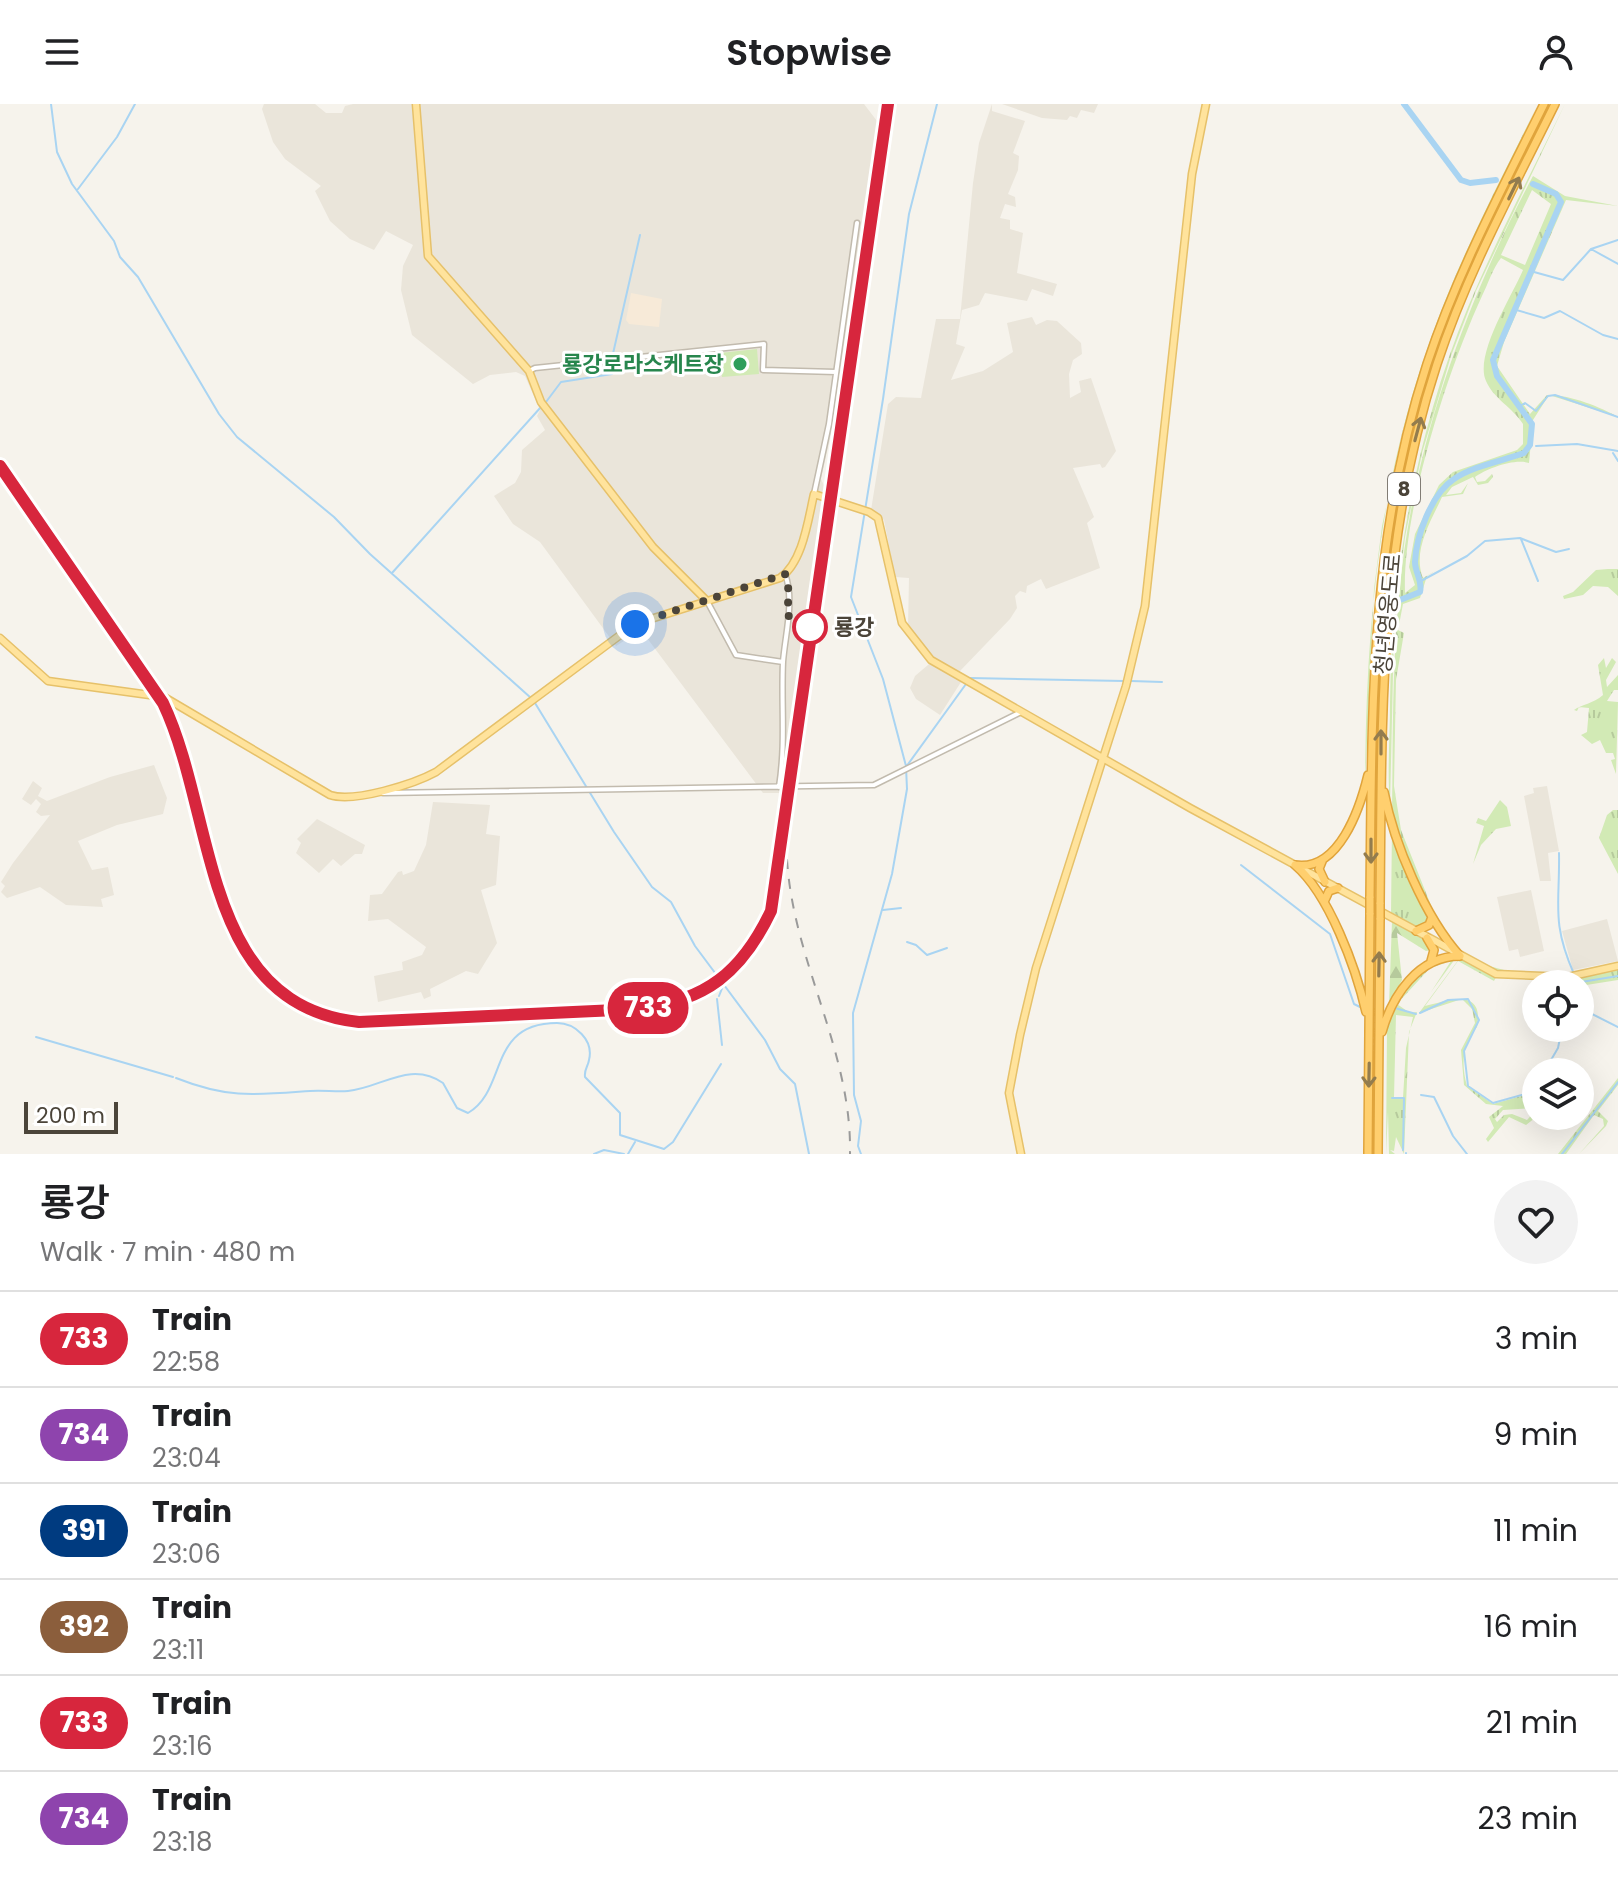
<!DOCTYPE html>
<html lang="en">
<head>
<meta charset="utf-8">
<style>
  :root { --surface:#fff; --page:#f2f2f2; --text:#202124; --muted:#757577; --line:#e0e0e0 }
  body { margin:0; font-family:Poppins,"Noto Sans KR",sans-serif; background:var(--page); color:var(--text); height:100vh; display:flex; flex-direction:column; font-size:30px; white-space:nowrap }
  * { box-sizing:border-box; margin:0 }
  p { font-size:26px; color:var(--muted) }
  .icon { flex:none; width:44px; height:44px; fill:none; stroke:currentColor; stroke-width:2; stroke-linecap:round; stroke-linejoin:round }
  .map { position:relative; height:1050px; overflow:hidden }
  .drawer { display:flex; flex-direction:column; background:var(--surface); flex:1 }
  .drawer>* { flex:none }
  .badge { padding:0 16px; border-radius:26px; font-size:28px; line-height:52px }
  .buttons { position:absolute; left:1522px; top:866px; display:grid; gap:16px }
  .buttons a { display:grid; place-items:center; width:72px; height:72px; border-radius:50%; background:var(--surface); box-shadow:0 8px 32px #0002; font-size:40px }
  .scale { position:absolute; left:24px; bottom:20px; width:94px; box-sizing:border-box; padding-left:8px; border:4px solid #4b4439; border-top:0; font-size:22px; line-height:28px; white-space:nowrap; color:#4b4439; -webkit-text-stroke:6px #fff; paint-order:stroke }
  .you { position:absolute; width:40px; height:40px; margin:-20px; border:6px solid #fff; border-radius:50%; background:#1a73e8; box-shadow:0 0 0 12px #1a73e833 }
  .map>.badge { position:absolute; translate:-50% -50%; box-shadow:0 0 0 4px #fff }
  .round { display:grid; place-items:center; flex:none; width:84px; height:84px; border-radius:42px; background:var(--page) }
  .summary { display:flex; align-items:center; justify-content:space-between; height:136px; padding:0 40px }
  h1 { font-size:38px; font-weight:600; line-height:60px }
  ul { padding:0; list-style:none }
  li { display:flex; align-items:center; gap:24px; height:96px; padding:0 40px; border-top:2px solid var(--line) }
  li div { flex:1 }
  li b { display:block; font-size:30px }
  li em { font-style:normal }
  li .badge { min-width:88px; font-weight:700; text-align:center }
  header { display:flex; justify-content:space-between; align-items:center; height:104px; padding:0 40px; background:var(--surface); font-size:36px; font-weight:600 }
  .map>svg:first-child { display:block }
  .residential { fill:#eae5da }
  .commercial { fill:#f7ead8 }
  .grass { fill:url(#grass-tufts); fill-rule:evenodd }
  .forest { fill:url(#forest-firs) }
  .park { fill:#d2eab5 }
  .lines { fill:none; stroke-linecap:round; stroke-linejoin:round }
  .stream { stroke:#a9d4f2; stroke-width:2 }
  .river { stroke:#a9d4f2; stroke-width:6 }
  .minor-casing { stroke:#c2bbae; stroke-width:7 }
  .major-casing { stroke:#e6c16a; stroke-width:9 }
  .highway-casing { stroke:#e0a43c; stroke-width:10 }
  .minor { stroke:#fff; stroke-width:4 }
  .major { stroke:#ffe39c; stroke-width:6 }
  .highway { stroke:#ffcf6e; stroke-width:7 }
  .rail { stroke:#9a9a9a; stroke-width:2; stroke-dasharray:10 10; stroke-linecap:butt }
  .highway-bridge-casing { stroke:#e0a43c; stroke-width:10; stroke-linecap:butt }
  .highway-bridge { stroke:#ffcf6e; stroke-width:7 }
  .oneway { stroke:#937c4e }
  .line-casing { stroke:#fff; stroke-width:18 }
  .line { stroke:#d7263d; stroke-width:12 }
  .walk { stroke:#4b4439; stroke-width:8; stroke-dasharray:0 14.4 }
  .leisure-dot { fill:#2e9e5b; stroke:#fff; stroke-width:3 }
  .stop-dot { fill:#fff; stroke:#d7263d; stroke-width:4 }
  .labels { text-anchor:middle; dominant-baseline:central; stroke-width:6; stroke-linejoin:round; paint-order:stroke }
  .shield { fill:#fff; stroke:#817c74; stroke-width:2 }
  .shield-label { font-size:20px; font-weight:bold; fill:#4b4439 }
  .leisure-label { font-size:22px; font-weight:bold; fill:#27864d; stroke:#fff; text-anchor:end }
  .street-label { font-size:22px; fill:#4b4439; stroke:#fff }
  .stop-label { font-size:22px; font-weight:bold; fill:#4b4439; stroke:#fff; text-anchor:start }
</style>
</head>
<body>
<header><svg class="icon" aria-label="menu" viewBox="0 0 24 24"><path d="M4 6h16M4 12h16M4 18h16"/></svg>Stopwise<svg class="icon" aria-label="person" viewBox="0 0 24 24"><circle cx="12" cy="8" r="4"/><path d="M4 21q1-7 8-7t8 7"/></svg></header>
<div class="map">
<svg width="1618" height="1050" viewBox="0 0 1618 1050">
  <defs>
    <pattern id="grass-tufts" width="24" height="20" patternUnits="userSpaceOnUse" patternTransform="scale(2)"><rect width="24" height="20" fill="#d2eab5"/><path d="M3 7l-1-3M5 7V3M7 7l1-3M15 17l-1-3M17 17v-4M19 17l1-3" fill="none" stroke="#b6ca9c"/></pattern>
    <pattern id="forest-firs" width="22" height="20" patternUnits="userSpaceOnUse" patternTransform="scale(2)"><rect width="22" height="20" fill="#d2eab5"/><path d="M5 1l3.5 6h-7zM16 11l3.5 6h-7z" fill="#b6ca9c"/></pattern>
  </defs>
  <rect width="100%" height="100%" fill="#f6f3ec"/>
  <!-- residential -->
  <path class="residential" d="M 264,0 L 315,0 L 326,9 L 342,9 L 345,2 L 353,0 L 864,0 L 877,17 L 880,41 L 862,118 L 834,316 L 821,375 L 826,386 L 837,390 L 796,677 L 792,685 L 785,689 L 763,689 L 641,526 L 616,542 L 540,438 L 513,420 L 494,392 L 515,379 L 521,368 L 522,346 L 545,326 L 537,312 L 540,306 L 525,272 L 516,268 L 490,271 L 473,280 L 412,231 L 401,186 L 403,162 L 413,141 L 386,127 L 374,146 L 350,135 L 330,117 L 315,87 L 321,82 L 285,55 L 273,38 L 262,5 Z
    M 992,0 L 992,7 L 1025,17 L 1013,49 L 1019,52 L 1018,66 L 1008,90 L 1015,93 L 1016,103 L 1005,100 L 1000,114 L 1010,116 L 1010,125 L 1023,129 L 1017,169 L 1057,180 L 1053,192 L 1032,185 L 1027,197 L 985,189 L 979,201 L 962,206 L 956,240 L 965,243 L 951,276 L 983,267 L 1013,248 L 1007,219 L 1032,213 L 1036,221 L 1047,216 L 1057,217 L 1081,239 L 1082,250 L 1073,256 L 1069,270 L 1070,294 L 1081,288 L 1079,277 L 1091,274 L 1116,347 L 1105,363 L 1102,364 L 1100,360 L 1073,364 L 1094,413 L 1087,419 L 1100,464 L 1046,485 L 1041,475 L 1027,482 L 1026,489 L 1020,487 L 1015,492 L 1017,504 L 1010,515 L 960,567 L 961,578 L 940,611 L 916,595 L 910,584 L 915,572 L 935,555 L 908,523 L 909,474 L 895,473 L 884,416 L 871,406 L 872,400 L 888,300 L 896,293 L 921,294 L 936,215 L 960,215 L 973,79 L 979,39 Z
    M 1002,0 L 1098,0 L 1094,9 L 1081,6 L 1077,14 L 1070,12 L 1067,16 L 1042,14 Z
    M 154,661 L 167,694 L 163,710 L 117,721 L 78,737 L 92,766 L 108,763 L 114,791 L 101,795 L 103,803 L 66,801 L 40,783 L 7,794 L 1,788 L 5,782 L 1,778 L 13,759 L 50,711 L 41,712 L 36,708 L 41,700 L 36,695 L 31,701 L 22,695 L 33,677 L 42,684 L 38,692 L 47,697 L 110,673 Z
    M 1547,682 L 1559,747 L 1548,749 L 1551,777 L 1540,777 L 1524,692 L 1534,689 L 1533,684 Z
    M 433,698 L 490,701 L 486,730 L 500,732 L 496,781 L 481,786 L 497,839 L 478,870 L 466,867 L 430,885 L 431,892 L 424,895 L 421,888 L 378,898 L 374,872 L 403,866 L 402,858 L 422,851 L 426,843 L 388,815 L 368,817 L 370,791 L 382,790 L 398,768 L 402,767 L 403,771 L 414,767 L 426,741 Z
    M 317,715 L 365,741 L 362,750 L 355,750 L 341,762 L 333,755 L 319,769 L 296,749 L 301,739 L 297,735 Z
    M 1531,786 L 1544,847 L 1520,853 L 1518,845 L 1509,847 L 1497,793 Z
    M 1607,815 L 1618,857 L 1573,866 L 1562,827 Z"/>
  <!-- commercial -->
  <path class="commercial" d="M 631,189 L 662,195 L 659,223 L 629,220 L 626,216 Z"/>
  <!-- grass -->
  <path class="grass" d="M 1538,0 L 1451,183 L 1424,255 L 1402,330 L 1382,422 L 1374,485 L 1365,680 C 1366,517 1379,369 1438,215 C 1466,141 1503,71 1538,0 Z
    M 1565,0 L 1476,187 L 1451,252 L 1422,349 L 1405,433 L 1394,525 L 1390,702 C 1387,668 1390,633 1390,599 C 1392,463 1416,329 1468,203 C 1497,134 1532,67 1565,0 Z
    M 1533,72 L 1565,92 L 1618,102 L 1566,96 L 1504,238 L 1497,262 L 1530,310 L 1547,291 C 1568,290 1601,303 1618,313 L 1549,291 L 1533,316 L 1529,359 C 1514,354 1486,365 1475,373 L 1477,378 L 1485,377 L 1492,370 L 1493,373 L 1488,379 L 1478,381 L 1473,373 L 1452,383 L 1446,391 L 1461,389 L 1468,379 L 1463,390 L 1442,393 C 1431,417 1412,447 1423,474 L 1437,466 L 1427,472 L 1420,494 L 1403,500 L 1398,526 L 1404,529 L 1396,576 L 1394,682 L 1401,726 L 1436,814 L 1451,837 L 1465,850 L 1489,862 L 1519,870 C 1458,871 1436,816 1415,769 C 1406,750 1396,731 1392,710 C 1393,637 1392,564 1399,492 C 1412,345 1464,202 1533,72 ZM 1532,86 L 1551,100 L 1525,161 L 1501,151 ZM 1501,154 L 1523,166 C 1512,192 1474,251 1486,277 C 1493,294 1513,304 1523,320 L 1523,340 L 1517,346 L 1453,368 L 1439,381 L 1415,430 L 1409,463 L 1415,481 L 1405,489 C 1402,407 1447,268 1482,192 C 1488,180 1493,164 1501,154 Z
    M 1608,465 L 1618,465 L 1618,492 L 1608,483 L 1593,482 L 1583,491 L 1564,495 L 1563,492 L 1573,488 L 1596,466 Z
    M 1604,554 L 1606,564 L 1612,554 L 1616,558 L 1606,576 L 1607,583 L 1618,571 L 1618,586 L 1614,586 L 1607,597 L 1618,598 L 1616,670 L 1611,656 L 1615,655 L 1613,649 L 1606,649 L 1600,636 L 1592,640 L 1581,631 L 1587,628 L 1589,604 L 1579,603 L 1577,607 L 1574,606 C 1582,600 1593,600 1603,591 L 1598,561 Z
    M 1500,696 L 1507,703 L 1511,722 L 1496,725 L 1481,741 L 1473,760 L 1484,722 L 1476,719 L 1478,714 L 1486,717 Z
    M 1613,706 L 1618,706 L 1618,770 L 1599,734 L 1607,711 Z
    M 1392,722 L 1431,817 L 1419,825 L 1391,809 Z
    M 1455,855 L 1431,888 L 1451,857 L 1430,864 L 1397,900 L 1410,909 L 1417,908 L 1409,928 L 1404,1050 L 1396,1033 L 1394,1047 L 1390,1046 L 1395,1050 L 1389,1050 L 1388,1008 L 1386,1050 L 1387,924 C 1401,892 1417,862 1455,855 ZM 1396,911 L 1413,913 L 1406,944 L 1403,994 L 1394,994 Z
    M 1459,855 L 1504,873 L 1568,874 L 1618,866 L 1618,876 L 1580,882 L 1558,880 L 1573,875 L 1503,874 L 1496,873 L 1494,877 L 1458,857 L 1425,902 C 1446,897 1485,882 1477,923 C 1462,941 1461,960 1467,982 L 1493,1000 L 1536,988 L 1533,1004 L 1503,1006 L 1495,1015 L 1497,1018 L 1504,1011 L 1512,1010 L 1527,1016 L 1536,1006 L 1535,1014 L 1526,1021 L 1509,1013 L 1488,1038 L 1486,1035 L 1494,1024 L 1489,1013 L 1503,1002 L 1486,1000 L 1464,981 L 1461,946 L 1475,919 L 1472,905 L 1462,895 L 1419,909 Z
    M 1618,974 L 1618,981 L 1598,1007 L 1608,1017 L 1606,1022 L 1579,1050 L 1604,1022 L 1603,1015 L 1594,1011 L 1566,1050 L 1558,1050 Z"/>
  <!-- forest -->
  <path class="forest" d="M 1392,817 L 1429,837 L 1433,846 L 1426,847 L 1397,829 L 1402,876 L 1389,901 Z"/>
  <!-- park -->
  <path class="park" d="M 757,245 L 759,270 L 722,273 L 720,249 Z"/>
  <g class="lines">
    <!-- stream -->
    <path class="stream" d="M 51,0 L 57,48 L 72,80 L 114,137 L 120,153 L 138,173 L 219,310 L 237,333 L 334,413 L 370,450 L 531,594
      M 78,85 L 117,33 L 135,0
      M 1591,145 L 1618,160
      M 1531,162 L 1534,168 L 1563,176 L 1591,145 L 1618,136
      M 1513,205 L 1544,214 L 1560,207 L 1603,231 L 1618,235
      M 612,254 L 640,131
      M 546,298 L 561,278 L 612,270 L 612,259
      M 1520,302 L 1525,299 L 1536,307 L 1548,292 L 1555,291 L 1618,313
      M 1530,341 L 1532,341
      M 1536,342 L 1577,340 L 1618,347
      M 1613,349 L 1618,357
      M 1521,435 L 1538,477
      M 392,469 L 541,303
      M 1421,477 L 1467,452 L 1485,437 L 1520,434 L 1556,448 L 1569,445
      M 970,574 L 1124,577
      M 1131,577 L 1162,578
      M 535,599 L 614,728 L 652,783 L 671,798 L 695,842 L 765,936 L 780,965 L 795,980 L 809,1050
      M 906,662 L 883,575 L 851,493 L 883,295 L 909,110 L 937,0
      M 1559,749 C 1560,800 1551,818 1574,870
      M 1241,761 L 1330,830 L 1354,900 L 1360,903
      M 883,806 L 901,804
      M 907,838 L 916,841 L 927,851 L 947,844
      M 1569,880 L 1618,872
      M 1580,886 L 1588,908 L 1618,923
      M 719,892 L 723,882
      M 717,895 L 722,941
      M 1395,904 L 1416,910
      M 1420,909 L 1448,896 L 1468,895 L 1479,916 L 1464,947 L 1468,982 L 1493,999 L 1536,987
      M 36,933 L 173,973
      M 1544,968 L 1558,944 L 1562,924
      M 176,974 C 229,995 256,991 310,987 C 323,986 336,988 348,987 C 381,984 410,956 443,979 L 457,1004 L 468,1009 C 508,986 487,919 557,919 C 575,919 594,936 589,956 C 588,963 584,965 585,973 L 620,1009 L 620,1031 L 664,1045 L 673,1038 L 721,960
      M 1421,991 L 1434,993 L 1453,1032 L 1467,1050
      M 1392,994 L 1404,994 L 1403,1046
      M 1406,1049 L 1406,1050
      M 594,1050 L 604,1046 L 624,1050
      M 628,1050 L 635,1038
      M 861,1050 L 858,1042 L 861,1017 L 854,991 L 853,909 L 892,770 L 907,685 L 906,663 L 966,580
      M 1562,1050 L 1618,978"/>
    <!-- river -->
    <path class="river" d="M 1404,0 L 1461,76 L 1470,79 L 1496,76
      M 1400,496 L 1420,488 C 1423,477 1415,469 1415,458 C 1416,433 1431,390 1454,375 C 1473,362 1502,357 1524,349 L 1530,341 L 1532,320 L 1497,272 L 1493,256 L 1561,98 L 1556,90 L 1533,80"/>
    <defs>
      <path id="minor" d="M 529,267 L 535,264 L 764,240 L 763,266 L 836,268
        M 814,390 L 829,320 L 857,119
        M 707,497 L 736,551 L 783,558
        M 779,683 C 786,637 781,602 783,558 C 785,531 795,496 785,470
        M 383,689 L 874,681 L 1021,608"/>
      <path id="major" d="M 416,0 L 428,152 L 529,267 L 541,298 L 653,443 L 707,497
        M 0,534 L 48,577 L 164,593 L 330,691 C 354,699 414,680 436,668 L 635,520 L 780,474 C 803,458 808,416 814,390 L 869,408 L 878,414 L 902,519 L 931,556 L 1190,704 L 1496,870 L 1568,873 L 1618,862
        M 1021,1050 L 1009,989 L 1020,931 L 1036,864 L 1126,582 L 1145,502 L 1192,70 L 1206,0"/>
      <path id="highway" d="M 1384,688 C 1394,740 1425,813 1460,852
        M 1323,755 L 1319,765 L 1325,778
        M 1295,761 C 1329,790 1356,864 1366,908
        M 1295,761 C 1339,768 1360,704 1368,671
        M 1370,794 C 1372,610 1369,437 1427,260 C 1457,169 1502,85 1544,0
        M 1324,798 L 1329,787 L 1338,784
        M 1380,800 C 1382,614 1378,438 1437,260 C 1467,169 1513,85 1555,0
        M 1416,827 L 1429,821 L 1432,813
        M 1427,834 L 1434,846 L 1431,857
        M 1382,928 C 1392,892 1418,852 1460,852
        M 1368,1050 L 1370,809
        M 1378,1050 L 1380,814"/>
    </defs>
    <!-- minor casing -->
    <use href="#minor" class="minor-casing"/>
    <!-- major casing -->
    <use href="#major" class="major-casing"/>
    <!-- highway casing -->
    <use href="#highway" class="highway-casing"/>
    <!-- minor -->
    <use href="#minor" class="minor"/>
    <!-- major -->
    <use href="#major" class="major"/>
    <!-- highway -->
    <use href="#highway" class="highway"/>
    <!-- rail -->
    <path class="rail" d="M 0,362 L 163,599 C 189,653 201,715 218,773 C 224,796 229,822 240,843 C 264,888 310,913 359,918 L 638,905 C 706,897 742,868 771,807 L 888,0
      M 787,755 C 793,858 852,946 850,1050"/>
    <defs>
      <path id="highway-bridge" d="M 1370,809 L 1370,794
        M 1380,814 L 1380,800"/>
    </defs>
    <!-- highway-bridge casing -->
    <use href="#highway-bridge" class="highway-bridge-casing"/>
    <!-- highway-bridge -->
    <use href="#highway-bridge" class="highway-bridge"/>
  </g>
  <!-- one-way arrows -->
  <defs><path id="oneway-shaft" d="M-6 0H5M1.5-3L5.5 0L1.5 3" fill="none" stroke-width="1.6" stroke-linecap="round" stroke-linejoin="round" transform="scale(2)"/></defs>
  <g class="oneway">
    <use href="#oneway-shaft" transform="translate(1514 84) rotate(-64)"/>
    <use href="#oneway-shaft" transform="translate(1418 325) rotate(-75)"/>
    <use href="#oneway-shaft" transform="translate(1381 638) rotate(-90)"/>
    <use href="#oneway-shaft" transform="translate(1371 747) rotate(90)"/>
    <use href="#oneway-shaft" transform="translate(1379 860) rotate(-89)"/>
    <use href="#oneway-shaft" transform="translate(1369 971) rotate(91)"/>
  </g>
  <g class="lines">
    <defs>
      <path id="line" d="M 0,362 L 163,599 C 217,712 200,901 359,918 L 638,905 C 706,897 742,868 771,807 L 888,0"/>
    </defs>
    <!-- line casing -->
    <use href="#line" class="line-casing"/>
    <!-- line -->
    <use href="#line" class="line"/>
    <!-- walk -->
    <path class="walk" d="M 635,520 L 785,470 L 789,488 L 787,511 L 810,523"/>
  </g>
  <!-- markers -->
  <circle class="leisure-dot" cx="740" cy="260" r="8"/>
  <circle class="stop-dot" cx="810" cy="523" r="16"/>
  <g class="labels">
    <!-- shield labels -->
    <rect class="shield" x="1388" y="369" width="32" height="32" rx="6"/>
    <g class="shield-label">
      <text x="1404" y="385">8</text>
    </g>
    <!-- leisure labels -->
    <g class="leisure-label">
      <text x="724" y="260">룡강로라스케트장</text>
    </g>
    <!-- street labels -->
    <g class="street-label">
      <text transform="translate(1388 510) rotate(-85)">청년영웅도로</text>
    </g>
    <!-- stop labels -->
    <g class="stop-label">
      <text x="834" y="523">룡강</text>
    </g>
  </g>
</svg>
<div class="buttons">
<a><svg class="icon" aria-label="locate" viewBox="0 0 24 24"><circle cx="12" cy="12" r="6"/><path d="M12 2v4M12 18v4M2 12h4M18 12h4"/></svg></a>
<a><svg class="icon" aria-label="layers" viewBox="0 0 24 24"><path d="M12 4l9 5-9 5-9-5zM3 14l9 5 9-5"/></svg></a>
</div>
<div class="scale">200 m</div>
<div class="you" style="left:635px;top:520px"></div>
<b class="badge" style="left:648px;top:904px;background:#d7263d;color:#fff">733</b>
</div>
<section class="drawer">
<div class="summary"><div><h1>룡강</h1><p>Walk · 7 min · 480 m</p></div><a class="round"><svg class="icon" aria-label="heart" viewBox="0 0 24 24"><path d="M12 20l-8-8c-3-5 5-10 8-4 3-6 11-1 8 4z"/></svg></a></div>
<ul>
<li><span class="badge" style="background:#d7263d;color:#fff">733</span><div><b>Train</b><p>22:58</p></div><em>3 min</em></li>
<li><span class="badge" style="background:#8e44ad;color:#fff">734</span><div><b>Train</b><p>23:04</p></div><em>9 min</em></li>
<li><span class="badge" style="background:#003b80;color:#fff">391</span><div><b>Train</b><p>23:06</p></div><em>11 min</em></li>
<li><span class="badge" style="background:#8b5e3c;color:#fff">392</span><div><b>Train</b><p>23:11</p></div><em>16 min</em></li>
<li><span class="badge" style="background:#d7263d;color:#fff">733</span><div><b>Train</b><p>23:16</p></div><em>21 min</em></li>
<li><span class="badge" style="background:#8e44ad;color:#fff">734</span><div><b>Train</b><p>23:18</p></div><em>23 min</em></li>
</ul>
</section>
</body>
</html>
